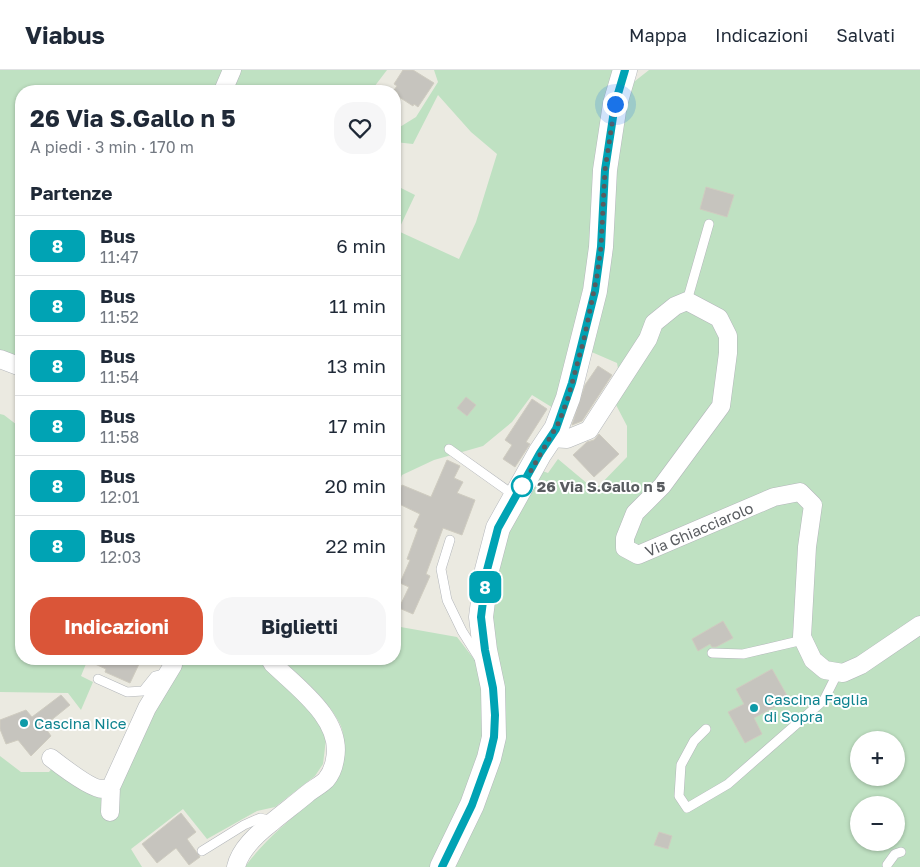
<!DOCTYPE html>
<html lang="it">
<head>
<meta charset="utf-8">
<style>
  :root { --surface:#fff; --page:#f6f6f7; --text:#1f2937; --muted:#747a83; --line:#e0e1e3; --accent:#da5538 }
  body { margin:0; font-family:"Golos Text",sans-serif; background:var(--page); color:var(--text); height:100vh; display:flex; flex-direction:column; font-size:19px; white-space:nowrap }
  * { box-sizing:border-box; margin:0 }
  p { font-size:16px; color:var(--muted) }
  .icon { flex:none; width:28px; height:28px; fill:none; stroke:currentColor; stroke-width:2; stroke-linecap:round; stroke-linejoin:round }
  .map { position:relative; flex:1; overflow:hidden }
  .drawer { position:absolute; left:15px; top:15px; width:386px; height:580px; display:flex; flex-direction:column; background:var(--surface); border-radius:20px; box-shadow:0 1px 4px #0004 }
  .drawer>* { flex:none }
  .badge { padding:0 10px; border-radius:8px; font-size:18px; line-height:32px }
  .buttons { position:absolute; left:850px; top:661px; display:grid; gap:10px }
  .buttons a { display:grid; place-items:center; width:55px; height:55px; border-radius:50%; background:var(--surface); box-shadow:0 1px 4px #0004; font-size:25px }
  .you { position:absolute; width:25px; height:25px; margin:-12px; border:4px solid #fff; border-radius:50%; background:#1a73e8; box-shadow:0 0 0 8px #1a73e833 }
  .map>.badge { position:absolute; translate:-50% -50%; box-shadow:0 0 0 2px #fff }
  h2 { padding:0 15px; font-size:19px; line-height:45px }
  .round { display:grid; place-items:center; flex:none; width:52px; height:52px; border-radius:20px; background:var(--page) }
  .overview { display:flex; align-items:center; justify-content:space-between; height:85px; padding:0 15px }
  h1 { font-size:24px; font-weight:700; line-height:38px }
  .action { display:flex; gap:10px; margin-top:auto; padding:10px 15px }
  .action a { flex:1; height:58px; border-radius:20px; background:var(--accent); color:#fff; font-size:20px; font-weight:700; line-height:58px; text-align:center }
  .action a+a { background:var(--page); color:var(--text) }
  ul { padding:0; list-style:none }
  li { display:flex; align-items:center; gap:15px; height:60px; padding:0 15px; border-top:1px solid var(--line) }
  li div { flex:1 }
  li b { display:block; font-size:19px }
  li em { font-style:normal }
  li .badge { min-width:55px; font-weight:700; text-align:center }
  header { display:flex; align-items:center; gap:30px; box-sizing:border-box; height:70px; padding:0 25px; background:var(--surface); border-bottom:1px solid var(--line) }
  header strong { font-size:24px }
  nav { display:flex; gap:28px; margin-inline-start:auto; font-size:18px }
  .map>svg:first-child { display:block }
  .green { fill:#bfe1c2; fill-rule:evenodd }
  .building { fill:#c6c4be; stroke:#cfccc0 }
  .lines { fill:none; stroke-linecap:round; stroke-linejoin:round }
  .lane-casing { stroke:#b3b6ba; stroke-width:10 }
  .street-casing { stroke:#b3b6ba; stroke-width:19 }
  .secondary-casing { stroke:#b4b7bc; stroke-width:25 }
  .lane { stroke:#fff; stroke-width:9 }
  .street { stroke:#fff; stroke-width:18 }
  .secondary { stroke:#fff; stroke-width:24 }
  .line-casing { stroke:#fff; stroke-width:11 }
  .line { stroke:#00a3b4; stroke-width:8 }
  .walk { stroke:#595c60; stroke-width:5; stroke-dasharray:0 9 }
  .stop-dot { fill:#fff; stroke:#00a3b4; stroke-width:2.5 }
  .culture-dot { fill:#0f9aa8; stroke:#fff; stroke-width:2 }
  .labels { text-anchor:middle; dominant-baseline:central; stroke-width:4; stroke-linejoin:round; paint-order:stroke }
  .stop-label { font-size:15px; font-weight:bold; fill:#595c60; stroke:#fff; text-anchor:start }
  .street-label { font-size:15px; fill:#595c60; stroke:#fff }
  .culture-label { font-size:15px; fill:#0d838f; stroke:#fff; text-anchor:start }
</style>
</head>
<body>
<header>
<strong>Viabus</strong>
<nav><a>Mappa</a><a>Indicazioni</a><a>Salvati</a></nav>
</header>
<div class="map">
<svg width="920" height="797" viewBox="0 0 920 797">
  <rect width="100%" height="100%" fill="#ebeae1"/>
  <!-- green -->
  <path class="green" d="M 0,0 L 228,0 L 219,21 L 21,21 L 21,290 L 0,281 Z
    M 239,0 L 387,0 L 371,21 L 347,21 L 343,19 L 342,21 L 230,21 Z
    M 434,0 L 615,0 L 595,207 L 558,341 L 532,325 L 512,352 L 483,376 L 434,390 L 402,405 L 395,422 L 395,115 L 415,125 L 398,161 L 459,189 L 476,152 L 497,84 L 471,62 L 438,25 L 413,74 L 395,72 L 395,60 L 416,47 L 438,12 Z
    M 649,0 L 920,0 L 920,797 L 448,797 L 481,739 L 488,552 L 505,468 L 540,400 L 548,403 L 558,389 L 595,420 L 627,387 L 627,356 L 614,331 L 620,310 L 617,293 L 587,280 L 625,19 ZM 859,670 L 896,670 L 896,708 L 859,708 ZM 859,735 L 896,735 L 896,772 L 859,772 Z
    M 0,344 L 4,345 L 21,358 L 21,589 L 88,589 L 81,606 L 93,612 L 81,640 L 68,623 L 0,622 Z
    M 395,556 L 457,567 L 477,593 L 487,651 L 478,693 L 443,776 L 430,797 L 245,797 C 262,773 285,754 307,735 C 315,728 327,721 333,712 C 342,698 348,670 340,654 C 327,628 302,609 282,589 L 395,589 Z
    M 180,589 L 262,589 L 317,648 L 326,669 L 323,694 L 315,706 L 275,737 L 257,741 L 207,769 L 183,739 L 131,779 L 142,797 L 0,797 L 0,686 L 21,702 L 49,702 L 54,696 L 118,717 Z"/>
  <!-- building -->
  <path class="building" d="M 403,0 L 413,0 L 434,13 L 418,37 L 414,34 L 413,36 L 396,25 L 398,23 L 394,20 L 397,16 L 394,14 Z
    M 706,117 L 734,125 L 727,147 L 700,139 Z
    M 598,296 L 612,305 L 582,351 L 572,355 L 585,315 Z
    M 466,327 L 476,335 L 467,346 L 457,338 Z
    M 532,329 L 547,339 L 526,372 L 530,374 L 515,397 L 503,389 L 512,375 L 505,370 Z
    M 599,364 L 619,384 L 594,407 L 573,385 L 587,372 L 594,370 Z
    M 447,390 L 460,396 L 454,408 L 463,412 L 457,423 L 475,430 L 462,465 L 443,458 L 426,504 L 430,506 L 413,544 L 399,538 L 409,517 L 400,513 L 410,490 L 407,489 L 418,459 L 414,457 L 420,444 L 395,432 L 402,415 L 431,427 Z
    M 723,551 L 733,568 L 716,577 L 712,577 L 710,574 L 698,581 L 692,569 Z
    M 84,589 L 127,589 L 139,594 L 130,613 L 105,602 L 106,599 Z
    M 772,599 L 789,629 L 754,648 L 762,664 L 745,673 L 728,642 L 744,634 L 736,619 Z
    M 61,625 L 70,635 L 44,656 L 51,666 L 31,686 L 18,670 L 6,674 L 0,659 L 0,650 L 26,640 L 32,647 Z
    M 181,743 L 196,762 L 187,769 L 200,787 L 189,795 L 176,778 L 157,793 L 142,774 Z
    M 659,762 L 672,766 L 668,779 L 654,775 Z"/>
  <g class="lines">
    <defs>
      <path id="lane" d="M 687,231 L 709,154
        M 449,379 L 515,426
        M 450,470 L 441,499 L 447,530 L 462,561 L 479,588
        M 712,583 L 743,584 L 803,570
        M 98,609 L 127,622 L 143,621 L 155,606 L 167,603
        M 706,659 L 694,671 L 681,695 L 679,726 L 687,738 L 728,714 L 824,630 L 838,602
        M 202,781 L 244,755 L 260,748 L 273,751
        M 887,795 L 895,784 L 901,782"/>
      <path id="street" d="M 223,21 L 232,0
        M 0,289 L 21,297
        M 550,368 L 567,369 L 589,360 L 648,269 L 654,253 L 675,236 L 687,231 L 719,248 L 728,266 L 728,283 L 721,336 L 662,416 L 635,443 L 625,468 L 625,478 L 638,485 L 774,427 L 800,422 L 813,435 L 807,477 L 802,567 L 813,590 L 825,600 L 843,603 L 861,595 L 920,555
        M 51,688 C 60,695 92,720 103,719 C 106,719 108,718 111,717 L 147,638 L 173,595 L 173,589
        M 110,742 L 111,717
        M 236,797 C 240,779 257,764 271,753 C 283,743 295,734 307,724 C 313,719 321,715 326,710 C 331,704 334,696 335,689 C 343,650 298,618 273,594 L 270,589"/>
      <path id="secondary" d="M 442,797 L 472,735 L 489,688 L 494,667 L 493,618 L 485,580 L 481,547 L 487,500 L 498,458 L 540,383 L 556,359 L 568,328 L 595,221 L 601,177 L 605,100 L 615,34 L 625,0"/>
    </defs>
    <!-- lane casing -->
    <use href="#lane" class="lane-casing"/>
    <!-- street casing -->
    <use href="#street" class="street-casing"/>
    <!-- secondary casing -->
    <use href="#secondary" class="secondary-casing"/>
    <!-- lane -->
    <use href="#lane" class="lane"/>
    <!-- street -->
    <use href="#street" class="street"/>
    <!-- secondary -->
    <use href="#secondary" class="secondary"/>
  </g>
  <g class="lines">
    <defs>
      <path id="line" d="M 442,797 L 472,735 L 489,688 L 494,667 L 495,645 L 493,618 L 485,580 L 481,547 L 487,500 L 498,458 L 540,383 L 556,359 L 572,313 L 595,221 L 601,177 L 605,100 L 615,34 L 625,0"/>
    </defs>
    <!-- line casing -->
    <use href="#line" class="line-casing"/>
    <!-- line -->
    <use href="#line" class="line"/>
    <!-- walk -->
    <path class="walk" d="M 522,416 L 559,352 L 568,328 L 584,269 L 597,206 L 601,177 L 605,100 L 615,34"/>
  </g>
  <!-- markers -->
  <circle class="stop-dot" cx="522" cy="416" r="10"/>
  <g class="culture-dot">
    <circle cx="754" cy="638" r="5"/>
    <circle cx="24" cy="653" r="5"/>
  </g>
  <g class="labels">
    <!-- stop labels -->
    <g class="stop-label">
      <text x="537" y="416">26 Via S.Gallo n 5</text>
    </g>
    <!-- street labels -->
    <g class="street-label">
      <text transform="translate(699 459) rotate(-23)">Via Ghiacciarolo</text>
    </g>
    <!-- culture labels -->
    <g class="culture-label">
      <text x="764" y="629">Cascina Faglia<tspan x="764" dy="17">di Sopra</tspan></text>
      <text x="34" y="653">Cascina Nice</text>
    </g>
  </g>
</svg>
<div class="buttons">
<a>+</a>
<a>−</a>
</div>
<div class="you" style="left:615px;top:34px"></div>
<b class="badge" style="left:485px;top:517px;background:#00a3b4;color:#fff">8</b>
<section class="drawer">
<div class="overview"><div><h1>26 Via S.Gallo n 5</h1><p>A piedi · 3 min · 170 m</p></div><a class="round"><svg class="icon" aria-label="heart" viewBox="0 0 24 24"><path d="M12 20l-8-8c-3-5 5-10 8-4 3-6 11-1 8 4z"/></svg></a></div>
<h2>Partenze</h2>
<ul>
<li><span class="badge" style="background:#00a3b4;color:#fff">8</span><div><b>Bus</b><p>11:47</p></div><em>6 min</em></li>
<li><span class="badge" style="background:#00a3b4;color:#fff">8</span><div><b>Bus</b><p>11:52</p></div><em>11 min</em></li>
<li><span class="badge" style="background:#00a3b4;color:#fff">8</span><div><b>Bus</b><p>11:54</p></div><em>13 min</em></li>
<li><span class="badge" style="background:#00a3b4;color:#fff">8</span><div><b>Bus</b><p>11:58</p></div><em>17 min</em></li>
<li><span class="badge" style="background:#00a3b4;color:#fff">8</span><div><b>Bus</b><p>12:01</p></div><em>20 min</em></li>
<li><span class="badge" style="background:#00a3b4;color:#fff">8</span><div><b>Bus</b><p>12:03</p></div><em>22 min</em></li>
</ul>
<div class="action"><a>Indicazioni</a><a>Biglietti</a></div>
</section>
</div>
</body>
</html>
